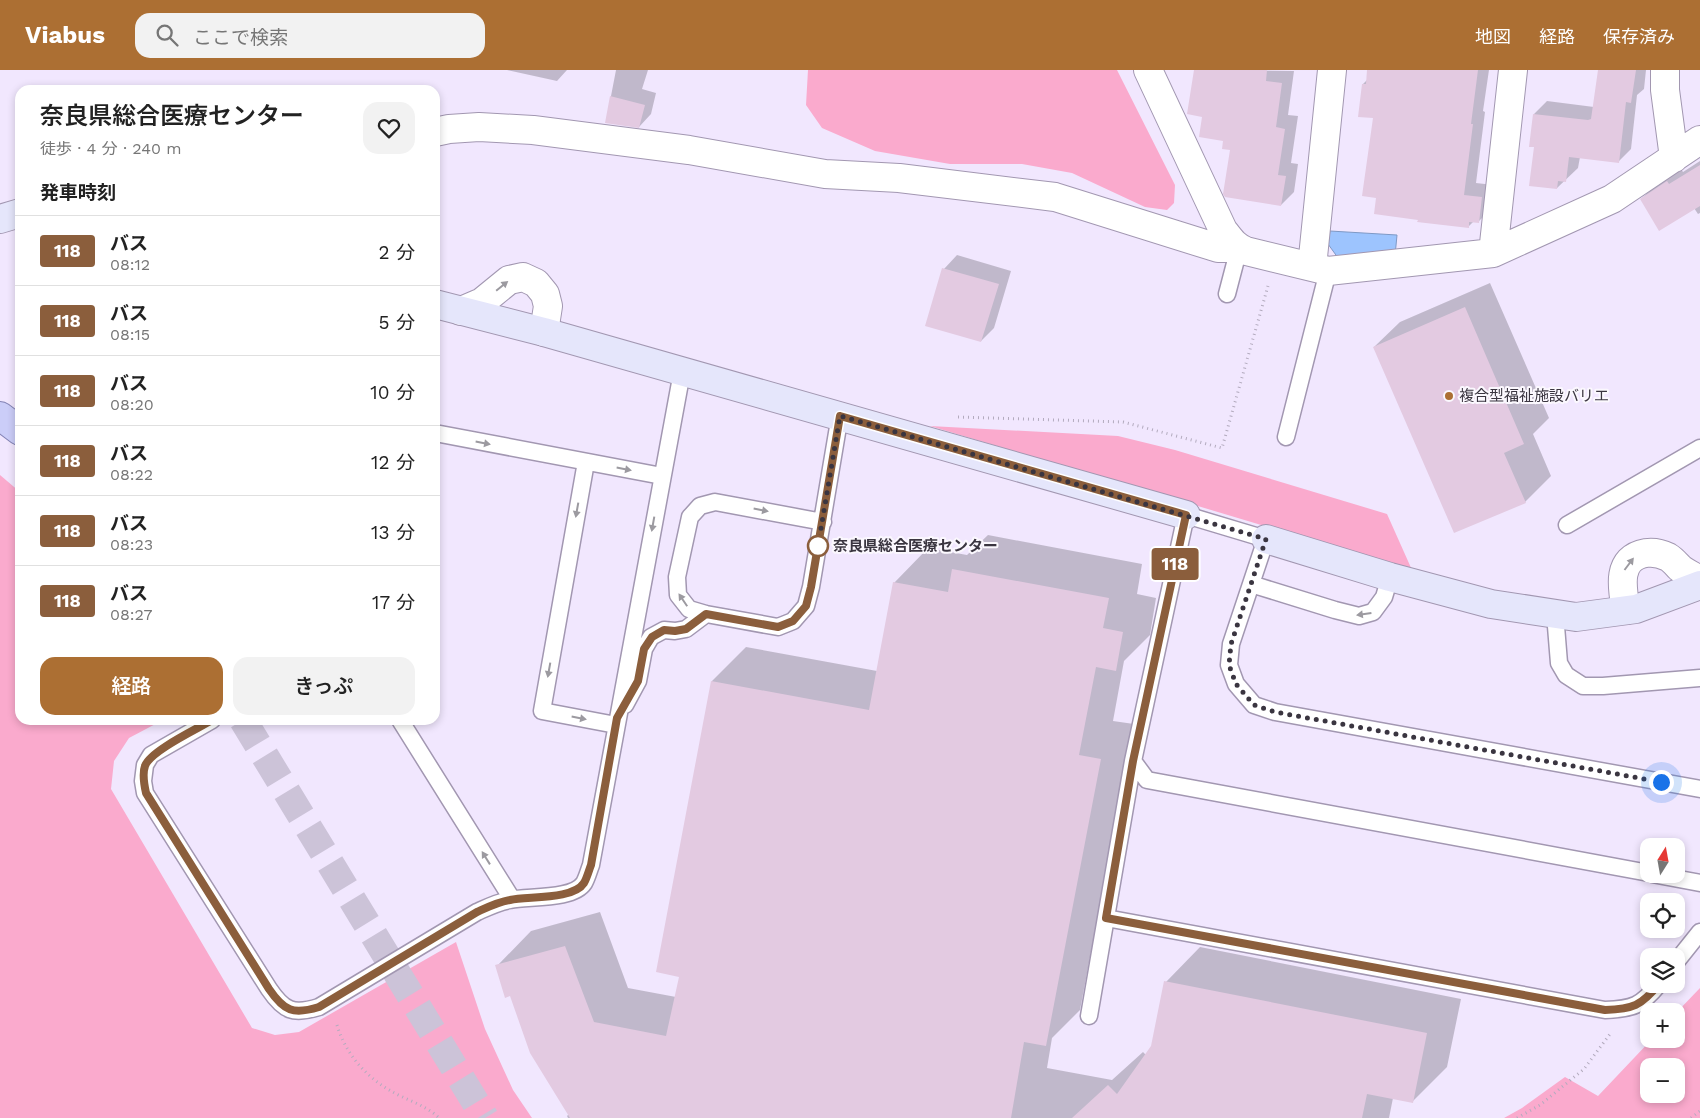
<!DOCTYPE html>
<html lang="ja">
<head>
<meta charset="utf-8">
<style>
  :root { --surface:#fff; --page:#f2f2f2; --text:#222; --muted:#767676; --line:#e0e0e0; --accent:#ac6f33 }
  body { margin:0; font-family:"Work Sans","Noto Sans JP",sans-serif; background:var(--page); color:var(--text); height:100vh; display:flex; flex-direction:column; font-size:19px; white-space:nowrap }
  * { box-sizing:border-box; margin:0 }
  p { font-size:16px; color:var(--muted) }
  .icon { flex:none; width:28px; height:28px; fill:none; stroke:currentColor; stroke-width:2; stroke-linecap:round; stroke-linejoin:round }
  .map { position:relative; flex:1; overflow:hidden }
  .side { position:absolute; left:15px; top:15px; width:425px; height:640px; display:flex; flex-direction:column; background:var(--surface); border-radius:15px; box-shadow:0 2px 8px #0003 }
  .side>* { flex:none }
  .badge { padding:0 10px; border-radius:4px; font-size:18px; line-height:32px }
  .needle { width:32px; rotate:11deg }
  .fabs { position:absolute; left:1640px; top:768px; display:grid; gap:10px }
  .fabs a { display:grid; place-items:center; width:45px; height:45px; border-radius:10px; background:var(--surface); box-shadow:0 2px 8px #0003; font-size:25px }
  .you { position:absolute; width:25px; height:25px; margin:-12px; border:4px solid #fff; border-radius:50%; background:#1a73e8; box-shadow:0 0 0 8px #1a73e833 }
  .map>.badge { position:absolute; translate:-50% -50%; box-shadow:0 0 0 2px #fff }
  h2 { padding:0 25px; font-size:19px; line-height:45px }
  .round { display:grid; place-items:center; flex:none; width:52px; height:52px; border-radius:15px; background:var(--page) }
  .headline { display:flex; align-items:center; justify-content:space-between; height:85px; padding:0 25px }
  h1 { font-size:24px; font-weight:600; line-height:38px }
  .action { display:flex; gap:10px; margin-top:auto; padding:10px 25px }
  .action a { flex:1; height:58px; border-radius:15px; background:var(--accent); color:#fff; font-size:20px; font-weight:600; line-height:58px; text-align:center }
  .action a+a { background:var(--page); color:var(--text) }
  ul { padding:0; list-style:none }
  li { display:flex; align-items:center; gap:15px; height:70px; padding:0 25px; border-top:1px solid var(--line) }
  li div { flex:1 }
  li b { display:block; font-size:19px }
  li em { font-style:normal }
  li .badge { min-width:55px; font-weight:700; text-align:center }
  header { display:flex; align-items:center; gap:30px; box-sizing:border-box; height:70px; padding:0 25px; background:var(--accent); color:#fff }
  header strong { font-size:24px }
  nav { display:flex; gap:28px; margin-inline-start:auto; font-size:18px }
  .search { width:350px; height:45px; background:var(--page); display:flex; align-items:center; gap:12px; box-sizing:border-box; padding:0 18px; border-radius:15px; color:var(--muted); font-size:19px }
  .map>svg:first-child { display:block }
  .green { fill:#faaacd; fill-rule:evenodd }
  .water { fill:#9dc4fe; stroke:#7f99c5 }
  .shadow { fill:#0003 }
  .building { fill:#e3cae1 }
  .lines { fill:none; stroke-linecap:round; stroke-linejoin:round }
  .primary-tunnel { stroke:#ccc3d8; stroke-width:28; stroke-dasharray:28 14; stroke-linecap:butt }
  .lane-casing { stroke:#a297b1; stroke-width:19 }
  .street-casing { stroke:#a297b1; stroke-width:30 }
  .secondary-casing { stroke:#a297b1; stroke-width:30 }
  .primary-casing { stroke:#8282b4; stroke-width:30 }
  .path { stroke:#b3abbe; stroke-width:3; stroke-dasharray:1 4; stroke-linecap:butt }
  .lane { stroke:#fff; stroke-width:16 }
  .street { stroke:#fff; stroke-width:28 }
  .secondary { stroke:#e5e6fb; stroke-width:28 }
  .primary { stroke:#cbcdf8; stroke-width:28 }
  .oneway { fill:#9c9aa0 }
  .line-casing { stroke:#fff; stroke-width:11 }
  .line { stroke:#8b5e3c; stroke-width:8 }
  .walk { stroke:#3a3540; stroke-width:5; stroke-dasharray:0 9 }
  .poi-dot { fill:#ac6f33; stroke:#fbf8fe; stroke-width:2 }
  .stop-dot { fill:#fff; stroke:#8b5e3c; stroke-width:2.5 }
  .labels { text-anchor:middle; dominant-baseline:central; stroke-width:4; stroke-linejoin:round; paint-order:stroke }
  .poi-label { font-size:15px; fill:#3a3540; stroke:#fbf8fe; text-anchor:start }
  .stop-label { font-size:15px; font-weight:bold; fill:#3a3540; stroke:#fbf8fe; text-anchor:start }
</style>
</head>
<body>
<header>
<strong>Viabus</strong>
<div class="search"><svg class="icon" aria-label="search" viewBox="0 0 24 24"><circle cx="10" cy="10" r="6"/><path d="M15 15l6 6"/></svg>ここで検索</div>
<nav><a>地図</a><a>経路</a><a>保存済み</a></nav>
</header>
<div class="map">
<svg width="1700" height="1048" viewBox="0 0 1700 1048">
  <rect width="100%" height="100%" fill="#f1e7fe"/>
  <!-- green -->
  <path class="green" d="M 808,0 L 1117,0 L 1175,115 L 1174,133 L 1167,140 L 1145,137 L 1072,103 L 1022,94 L 950,94 L 875,81 L 822,58 L 806,35 Z
    M 930,356 L 1118,366 L 1175,380 L 1387,444 L 1412,500 Z
    M 0,405 L 20,422 L 20,650 L 163,650 L 129,668 L 114,691 L 111,719 L 252,958 L 275,965 L 299,962 L 456,872 L 485,959 L 513,1020 L 532,1048 L 0,1048 Z
    M 1700,918 L 1700,1048 L 1504,1048 L 1522,1038 L 1565,1007 L 1598,1026 L 1652,969 L 1676,969 L 1676,943 ZM 1676,996 L 1676,1024 L 1649,1024 L 1649,996 Z"/>
  <!-- water -->
  <path class="water" d="M 1330,161 L 1397,165 L 1395,186 L 1341,192 L 1328,174 Z"/>
  <!-- shadow -->
  <path class="shadow" d="M 507,0 L 567,0 L 557,11 Z
    M 616,0 L 648,0 L 642,19 L 656,23 L 651,44 L 639,57 L 606,52 Z
    M 1195,0 L 1294,1 L 1288,45 L 1298,46 L 1291,93 L 1298,94 L 1294,122 L 1281,135 L 1203,46 Z
    M 1368,0 L 1489,0 L 1483,41 L 1485,42 L 1476,113 L 1494,115 L 1491,139 L 1478,152 L 1474,151 L 1468,157 L 1419,149 L 1378,127 L 1374,47 L 1363,14 L 1367,10 Z
    M 1599,0 L 1646,0 L 1644,19 L 1637,25 L 1631,79 L 1618,92 L 1580,87 L 1578,98 L 1557,118 L 1536,76 L 1534,44 L 1547,31 L 1594,37 Z
    M 1700,91 L 1700,143 L 1698,144 L 1694,138 L 1641,129 L 1655,116 L 1681,99 L 1683,102 Z
    M 957,185 L 1011,201 L 994,258 L 981,271 L 944,199 Z
    M 1490,213 L 1549,348 L 1533,364 L 1551,406 L 1525,432 L 1374,277 L 1400,252 Z
    M 988,465 L 1142,494 L 1137,524 L 1156,528 L 1150,565 L 1124,591 L 1113,651 L 1134,654 L 1080,940 L 1052,968 L 1047,998 L 1112,1010 L 1143,982 L 1146,985 L 1153,976 L 1166,912 L 1200,877 L 1461,929 L 1447,997 L 1413,1031 L 1393,1028 L 1389,1048 L 568,1048 L 567,1046 L 569,1044 L 497,896 L 531,861 L 600,842 L 628,918 L 676,927 L 680,906 L 712,611 L 746,577 L 877,601 L 894,513 L 928,478 L 967,485 Z"/>
  <!-- building -->
  <path class="building" d="M 1194,0 L 1267,0 L 1266,11 L 1282,13 L 1276,57 L 1285,59 L 1278,105 L 1286,106 L 1281,136 L 1225,127 L 1223,124 L 1230,80 L 1222,79 L 1223,71 L 1199,67 L 1202,47 L 1187,44 Z
    M 1367,0 L 1478,0 L 1471,54 L 1473,54 L 1464,125 L 1482,127 L 1479,153 L 1469,152 L 1469,158 L 1417,152 L 1418,150 L 1374,144 L 1376,128 L 1362,126 L 1373,48 L 1358,47 L 1362,14 L 1366,14 Z
    M 1598,0 L 1636,0 L 1631,33 L 1626,32 L 1619,93 L 1569,87 L 1566,112 L 1558,111 L 1557,119 L 1529,116 L 1534,77 L 1529,77 L 1533,44 L 1588,50 L 1591,49 Z
    M 610,26 L 645,35 L 639,58 L 605,53 Z
    M 1700,95 L 1700,136 L 1659,161 L 1640,129 L 1667,111 L 1669,114 Z
    M 942,198 L 999,214 L 981,272 L 925,256 Z
    M 1465,237 L 1524,374 L 1504,383 L 1526,433 L 1454,463 L 1373,277 Z
    M 952,499 L 1109,528 L 1103,558 L 1123,562 L 1116,601 L 1096,597 L 1079,685 L 1101,689 L 1046,976 L 1024,972 L 1011,1048 L 570,1048 L 530,983 L 510,926 L 505,928 L 495,895 L 565,876 L 594,952 L 666,966 L 679,907 L 656,902 L 711,611 L 869,640 L 893,512 L 948,522 Z
    M 1164,911 L 1427,963 L 1413,1033 L 1367,1024 L 1362,1048 L 1072,1048 L 1108,1015 L 1117,1024 L 1151,976 Z"/>
  <g class="lines">
    <!-- primary-tunnel -->
    <path class="primary-tunnel" d="M 243,650 L 485,1048"/>
    <defs>
      <path id="lane" d="M 1227,224 L 1239,178
        M 435,363 L 662,406
        M 1286,367 L 1328,201
        M 586,392 L 542,641 L 616,655
        M 823,452 L 715,432 L 700,436 L 690,447 L 677,507 L 678,525 L 689,539 L 706,544 L 778,557 L 793,551 L 806,536 L 811,517 L 840,345
        M 1567,455 L 1700,378
        M 1251,514 L 1335,540 L 1359,546 L 1373,542 L 1384,527 L 1390,507
        M 1555,544 L 1559,593 L 1566,605 L 1583,616 L 1603,616 L 1700,608
        M 625,635 L 638,611 L 644,579 L 651,567 L 664,560 L 675,561 L 686,559 L 706,544
        M 212,650 L 151,685 L 145,695 L 143,711 L 145,723 L 269,919 C 284,941 293,945 319,937 L 477,842 C 488,837 498,832 510,830 C 528,826 573,830 584,813 C 587,808 589,800 591,795 L 682,302
        M 400,650 L 512,829
        M 1649,803 L 1147,710 L 1133,691 L 1186,445 L 1266,469 L 1231,574 L 1229,595 L 1236,614 L 1254,635 L 1275,642 L 1700,719
        M 1652,804 L 1700,813
        M 1106,848 L 1605,940 C 1633,939 1641,936 1659,914
        M 1676,892 L 1700,862
        M 1089,946 L 1133,691"/>
      <path id="street" d="M 1148,0 L 1223,160 C 1230,169 1235,177 1246,181 L 1328,201 L 1493,183 L 1612,129 L 1700,70
        M 1665,0 L 1665,20 L 1674,88
        M 435,62 L 449,59 L 479,57 L 533,60 L 689,80 L 825,104 L 899,108 L 1055,127 L 1218,178 L 1239,178
        M 1493,183 L 1513,0
        M 1312,197 L 1332,0
        M 461,241 L 482,232 L 509,210 L 523,207 L 536,213 L 545,224 L 548,236 L 544,262
        M 1626,540 C 1622,518 1616,488 1646,483 C 1653,482 1662,484 1668,487 C 1673,490 1676,494 1680,498 C 1686,503 1693,506 1700,510"/>
      <path id="secondary" d="M 0,149 L 20,143
        M 435,234 L 544,262 L 1186,445
        M 1266,469 L 1390,507 L 1491,534 L 1576,547 L 1636,539 L 1700,515"/>
      <path id="primary" d="M 0,346 L 20,361"/>
    </defs>
    <!-- lane casing -->
    <use href="#lane" class="lane-casing"/>
    <!-- street casing -->
    <use href="#street" class="street-casing"/>
    <!-- secondary casing -->
    <use href="#secondary" class="secondary-casing"/>
    <!-- primary casing -->
    <use href="#primary" class="primary-casing"/>
    <!-- path -->
    <path class="path" d="M 958,347 L 1123,352 L 1222,378 L 1268,216
      M 337,955 C 345,983 366,1007 391,1021 C 406,1030 426,1035 439,1048
      M 1517,1048 L 1540,1035 L 1584,999 L 1610,964
      M 1691,1048 L 1700,1041"/>
    <!-- lane -->
    <use href="#lane" class="lane"/>
    <!-- street -->
    <use href="#street" class="street"/>
    <!-- secondary -->
    <use href="#secondary" class="secondary"/>
    <!-- primary -->
    <use href="#primary" class="primary"/>
  </g>
  <!-- one-way arrows -->
  <defs><path id="oneway-solid" d="M-6-.8H1V-3.2L6.5 0L1 3.2V.8H-6Z" transform="scale(1.25)"/></defs>
  <g class="oneway">
    <use href="#oneway-solid" transform="translate(502 216) rotate(-39)"/>
    <use href="#oneway-solid" transform="translate(483 373) rotate(11)"/>
    <use href="#oneway-solid" transform="translate(624 399) rotate(11)"/>
    <use href="#oneway-solid" transform="translate(577 440) rotate(100)"/>
    <use href="#oneway-solid" transform="translate(761 440) rotate(11)"/>
    <use href="#oneway-solid" transform="translate(653 454) rotate(100)"/>
    <use href="#oneway-solid" transform="translate(1629 494) rotate(-53)"/>
    <use href="#oneway-solid" transform="translate(683 530) rotate(-124)"/>
    <use href="#oneway-solid" transform="translate(1364 544) rotate(172)"/>
    <use href="#oneway-solid" transform="translate(549 600) rotate(100)"/>
    <use href="#oneway-solid" transform="translate(579 648) rotate(11)"/>
    <use href="#oneway-solid" transform="translate(486 788) rotate(-122)"/>
  </g>
  <g class="lines">
    <defs>
      <path id="line" d="M 212,650 C 197,659 150,681 145,696 C 142,704 144,714 146,723 L 269,919 C 284,941 293,945 319,937 L 477,842 C 488,837 498,832 510,830 C 528,826 573,830 584,813 C 587,808 589,800 591,795 L 617,648 L 638,611 L 644,579 L 652,567 L 664,560 L 675,561 L 686,559 L 706,544 L 778,557 L 793,551 L 806,536 L 811,517 L 840,346 L 1186,445 L 1133,691 L 1106,848 L 1605,940 C 1633,939 1641,936 1659,914"/>
    </defs>
    <!-- line casing -->
    <use href="#line" class="line-casing"/>
    <!-- line -->
    <use href="#line" class="line"/>
    <!-- walk -->
    <path class="walk" d="M 818,476 L 840,346 L 1266,469 L 1231,574 L 1229,595 L 1236,614 L 1254,635 L 1275,642 L 1661,712"/>
  </g>
  <!-- markers -->
  <circle class="poi-dot" cx="1449" cy="326" r="5"/>
  <circle class="stop-dot" cx="818" cy="476" r="10"/>
  <g class="labels">
    <!-- poi labels -->
    <g class="poi-label">
      <text x="1459" y="326">複合型福祉施設バリエ</text>
    </g>
    <!-- stop labels -->
    <g class="stop-label">
      <text x="833" y="476">奈良県総合医療センター</text>
    </g>
  </g>
</svg>
<div class="fabs">
<a><svg class="needle" viewBox="-14 -14 28 28"><path d="M0-13l5 13h-10z" fill="#e53935"/><path d="M0 13l5-13h-10z" fill="#767676"/></svg></a>
<a><svg class="icon" aria-label="locate" viewBox="0 0 24 24"><circle cx="12" cy="12" r="6"/><path d="M12 2v4M12 18v4M2 12h4M18 12h4"/></svg></a>
<a><svg class="icon" aria-label="layers" viewBox="0 0 24 24"><path d="M12 4l9 5-9 5-9-5zM3 14l9 5 9-5"/></svg></a>
<a>+</a>
<a>−</a>
</div>
<div class="you" style="left:1661px;top:712px"></div>
<b class="badge" style="left:1175px;top:494px;background:#8b5e3c;color:#fff">118</b>
<section class="side">
<div class="headline"><div><h1>奈良県総合医療センター</h1><p>徒歩 · 4 分 · 240 m</p></div><a class="round"><svg class="icon" aria-label="heart" viewBox="0 0 24 24"><path d="M12 20l-8-8c-3-5 5-10 8-4 3-6 11-1 8 4z"/></svg></a></div>
<h2>発車時刻</h2>
<ul>
<li><span class="badge" style="background:#8b5e3c;color:#fff">118</span><div><b>バス</b><p>08:12</p></div><em>2 分</em></li>
<li><span class="badge" style="background:#8b5e3c;color:#fff">118</span><div><b>バス</b><p>08:15</p></div><em>5 分</em></li>
<li><span class="badge" style="background:#8b5e3c;color:#fff">118</span><div><b>バス</b><p>08:20</p></div><em>10 分</em></li>
<li><span class="badge" style="background:#8b5e3c;color:#fff">118</span><div><b>バス</b><p>08:22</p></div><em>12 分</em></li>
<li><span class="badge" style="background:#8b5e3c;color:#fff">118</span><div><b>バス</b><p>08:23</p></div><em>13 分</em></li>
<li><span class="badge" style="background:#8b5e3c;color:#fff">118</span><div><b>バス</b><p>08:27</p></div><em>17 分</em></li>
</ul>
<div class="action"><a>経路</a><a>きっぷ</a></div>
</section>
</div>
</body>
</html>
